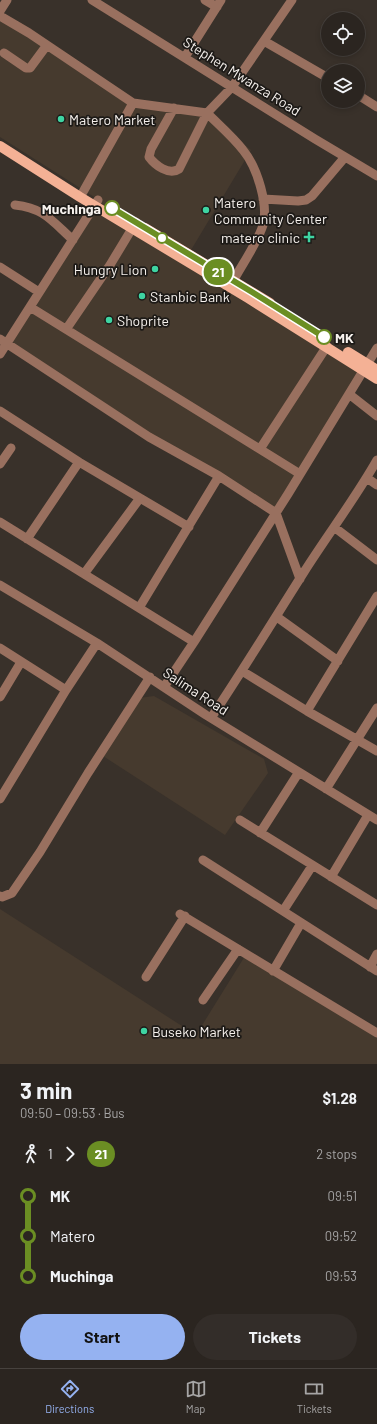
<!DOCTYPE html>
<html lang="en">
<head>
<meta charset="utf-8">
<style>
  :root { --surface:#2b2520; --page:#332d29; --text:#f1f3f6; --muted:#a6a5a5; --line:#47423e; --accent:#95b2f1 }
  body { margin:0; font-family:Barlow,sans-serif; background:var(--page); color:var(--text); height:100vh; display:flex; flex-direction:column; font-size:15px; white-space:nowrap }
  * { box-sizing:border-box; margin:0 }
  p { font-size:13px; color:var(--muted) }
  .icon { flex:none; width:22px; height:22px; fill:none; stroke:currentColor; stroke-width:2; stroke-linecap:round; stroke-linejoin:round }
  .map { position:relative; height:1064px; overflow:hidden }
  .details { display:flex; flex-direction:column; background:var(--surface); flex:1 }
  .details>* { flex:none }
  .badge { padding:0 8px; border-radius:13px; font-size:14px; line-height:26px }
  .controls { position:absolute; left:321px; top:12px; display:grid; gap:8px }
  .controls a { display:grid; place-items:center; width:44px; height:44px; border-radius:50%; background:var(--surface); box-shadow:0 2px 6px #0003,0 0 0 1px var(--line); font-size:20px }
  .map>.badge { position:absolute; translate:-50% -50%; box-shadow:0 0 0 2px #fff }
  .legs { display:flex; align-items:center; gap:6px; height:44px; padding:0 20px; font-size:13px }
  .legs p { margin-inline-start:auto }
  .summary { display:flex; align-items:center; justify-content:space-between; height:68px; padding:0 20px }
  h1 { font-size:22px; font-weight:700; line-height:30px }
  .primary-button { display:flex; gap:8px; margin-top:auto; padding:8px 20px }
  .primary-button a { flex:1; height:46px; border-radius:24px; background:var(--accent); color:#111; font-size:16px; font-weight:700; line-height:46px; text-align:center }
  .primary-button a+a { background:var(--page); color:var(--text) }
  ul { padding:0 20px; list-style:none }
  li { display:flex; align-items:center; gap:14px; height:40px; font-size:15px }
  li i { display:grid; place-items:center; width:6px; height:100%; margin:0 5px; background:currentColor }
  li i::after { content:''; width:10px; height:10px; margin:-5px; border:3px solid; border-radius:50%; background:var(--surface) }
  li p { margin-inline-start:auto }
  li:first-child i { background:linear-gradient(#0000 50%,currentColor 0) }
  li:last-child i { background:linear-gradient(currentColor 50%,#0000 0) }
  .tab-bar { display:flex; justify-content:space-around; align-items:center; height:56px; border-top:1px solid var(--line); background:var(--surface); font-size:11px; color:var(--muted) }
  .tab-bar a { display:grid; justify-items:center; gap:2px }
  .tab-bar .on { color:var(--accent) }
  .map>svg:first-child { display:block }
  .built { fill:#463a2e }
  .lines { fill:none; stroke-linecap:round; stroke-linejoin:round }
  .minor { stroke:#99705f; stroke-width:9 }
  .major { stroke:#f4b195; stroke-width:10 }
  .line-1-casing { stroke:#fff; stroke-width:9 }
  .line-1 { stroke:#6b8e23; stroke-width:6 }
  .poi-dot { fill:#3ed4a2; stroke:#1d1a17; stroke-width:1.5 }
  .stop-1-dot { fill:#fff; stroke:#6b8e23; stroke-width:2 }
  .labels { text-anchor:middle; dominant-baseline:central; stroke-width:3.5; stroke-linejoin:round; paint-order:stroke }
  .street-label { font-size:14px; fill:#f7f2ee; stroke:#1d1a17 }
  .poi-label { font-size:14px; fill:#f7f2ee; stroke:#1d1a17; text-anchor:start }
  .stop-label { font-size:14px; font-weight:bold; fill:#f7f2ee; stroke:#1d1a17; text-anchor:end }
</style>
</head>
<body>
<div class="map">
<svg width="377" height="1064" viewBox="0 0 377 1064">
  <rect width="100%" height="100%" fill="#39312a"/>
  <!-- built -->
  <path class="built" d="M 0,15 L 131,101 L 203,112 L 251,150 L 188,255 L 367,367 L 276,513 L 7,343 L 99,200 L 0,137 Z
    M 154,696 L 264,759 L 268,773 L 225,835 L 103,756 L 139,698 Z
    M 0,909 L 196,1035 L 245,956 L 377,1035 L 377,1064 L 0,1064 Z"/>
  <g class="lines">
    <!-- minor -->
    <path class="minor" d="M 92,0 L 315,139 L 377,176
      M 205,0 L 217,7
      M 0,11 L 7,0
      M 0,16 L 29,33 L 133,103 L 207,113 L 232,87 L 292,0
      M 264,41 L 328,78
      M 4,53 L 26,68 L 30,68 L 47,45
      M 185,57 L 221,0
      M 358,95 L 377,107
      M 174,108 L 151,149 L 149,157 C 155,165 169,176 179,169 L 207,113 C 219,125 233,137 243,150 C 257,167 270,207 262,228 C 254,249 240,267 230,287
      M 83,192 L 133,103
      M 263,199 L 298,201 L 306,200 L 312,196 L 345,157
      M 15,205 C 44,208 52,221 73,240
      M 0,267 L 39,292
      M 30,307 L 300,474
      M 67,328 L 110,265 L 136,222
      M 0,339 L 149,437 L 219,476 L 276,513 L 300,579
      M 0,354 L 98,200
      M 349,394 L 377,416
      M 0,411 L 79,462 L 189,527
      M 260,449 L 327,346
      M 0,464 L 11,448
      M 367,478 L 377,485
      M 0,522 L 194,642
      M 334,527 L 377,560
      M 27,539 L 79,462
      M 84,574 L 140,498
      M 0,585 L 97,643 L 206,715 L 377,820
      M 139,608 L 219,476
      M 277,617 L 338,661
      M 0,648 L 66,690
      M 242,671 L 307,711 L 377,751
      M 164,687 L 194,642 L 288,494 L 377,348
      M 0,697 L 21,662
      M 307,711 L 377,596
      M 211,718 C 243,670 273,621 304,572 C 328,534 355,499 377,460
      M 326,789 L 377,708
      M 0,799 L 66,690 L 97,643
      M 240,820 L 377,905
      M 260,833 L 299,772
      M 203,860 L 377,971
      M 331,877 L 368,815
      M 0,896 L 2,897 L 12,893 L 40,852 L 88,773 L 150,677
      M 283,911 L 312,866
      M 180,914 L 377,1033
      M 370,967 L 377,954
      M 273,971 L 301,923
      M 146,977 L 185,916
      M 203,1000 L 238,949"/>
    <!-- major -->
    <path class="major" d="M 0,146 L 80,197 L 248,298 L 377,379
      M 145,228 L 270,303
      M 348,352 L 377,370"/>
  </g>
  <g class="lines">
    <defs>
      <path id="line-1" d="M 112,208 L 252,292 L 324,337"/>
    </defs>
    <!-- line-1 casing -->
    <use href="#line-1" class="line-1-casing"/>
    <!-- line-1 -->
    <use href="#line-1" class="line-1"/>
  </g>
  <!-- markers -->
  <g class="poi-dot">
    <circle cx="61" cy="119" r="4"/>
    <circle cx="206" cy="210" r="4"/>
    <path d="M307 231h4v4h4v4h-4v4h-4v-4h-4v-4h4z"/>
    <circle cx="155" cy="269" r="4"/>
    <circle cx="142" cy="296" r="4"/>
    <circle cx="109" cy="320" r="4"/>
    <circle cx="144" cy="1031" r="4"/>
  </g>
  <g class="stop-1-dot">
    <circle cx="112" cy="208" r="7"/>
    <circle cx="162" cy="238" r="5"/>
    <circle cx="324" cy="337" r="7"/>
  </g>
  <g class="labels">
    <!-- street labels -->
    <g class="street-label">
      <text transform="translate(242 76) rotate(32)">Stephen Mwanza Road</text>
      <text transform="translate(196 691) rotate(33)">Salima Road</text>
    </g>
    <!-- poi labels -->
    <g class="poi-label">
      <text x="69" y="119">Matero Market</text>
      <text x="214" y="202">Matero<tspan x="214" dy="16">Community Center</tspan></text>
      <text x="300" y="237" text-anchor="end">matero clinic</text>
      <text x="147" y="269" text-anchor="end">Hungry Lion</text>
      <text x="150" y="296">Stanbic Bank</text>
      <text x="117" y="320">Shoprite</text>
      <text x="152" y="1031">Buseko Market</text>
    </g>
    <!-- stop labels -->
    <g class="stop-label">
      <text x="101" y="208">Muchinga</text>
      <text x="335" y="337" text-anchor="start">MK</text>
    </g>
  </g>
</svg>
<div class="controls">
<a><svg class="icon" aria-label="locate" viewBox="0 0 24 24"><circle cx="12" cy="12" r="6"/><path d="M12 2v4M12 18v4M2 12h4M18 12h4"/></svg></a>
<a><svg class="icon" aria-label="layers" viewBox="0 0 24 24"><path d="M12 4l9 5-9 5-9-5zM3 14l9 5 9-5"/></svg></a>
</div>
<b class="badge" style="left:218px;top:272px;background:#6b8e23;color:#fff">21</b>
</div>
<section class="details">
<div class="summary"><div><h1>3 min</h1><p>09:50 – 09:53 · Bus</p></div><b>$1.28</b></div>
<div class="legs"><svg class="icon" aria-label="walk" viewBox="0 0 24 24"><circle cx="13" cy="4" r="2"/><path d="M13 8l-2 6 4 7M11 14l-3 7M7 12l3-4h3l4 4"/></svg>1<svg class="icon" aria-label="forward" viewBox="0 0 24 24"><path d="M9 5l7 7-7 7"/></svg><b class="badge" style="background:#6b8e23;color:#fff">21</b><p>2 stops</p></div>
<ul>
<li><i style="color:#6b8e23"></i><b>MK</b><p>09:51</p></li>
<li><i style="color:#6b8e23"></i><span>Matero</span><p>09:52</p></li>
<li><i style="color:#6b8e23"></i><b>Muchinga</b><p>09:53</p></li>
</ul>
<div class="primary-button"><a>Start</a><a>Tickets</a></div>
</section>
<nav class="tab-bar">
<a class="on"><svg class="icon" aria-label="directions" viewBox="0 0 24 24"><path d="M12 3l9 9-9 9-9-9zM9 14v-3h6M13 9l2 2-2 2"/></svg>Directions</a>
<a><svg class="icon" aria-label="map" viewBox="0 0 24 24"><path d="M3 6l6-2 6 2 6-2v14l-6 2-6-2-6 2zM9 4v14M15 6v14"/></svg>Map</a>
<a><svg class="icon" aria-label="tickets" viewBox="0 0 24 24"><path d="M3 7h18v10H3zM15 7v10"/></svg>Tickets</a>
</nav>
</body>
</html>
